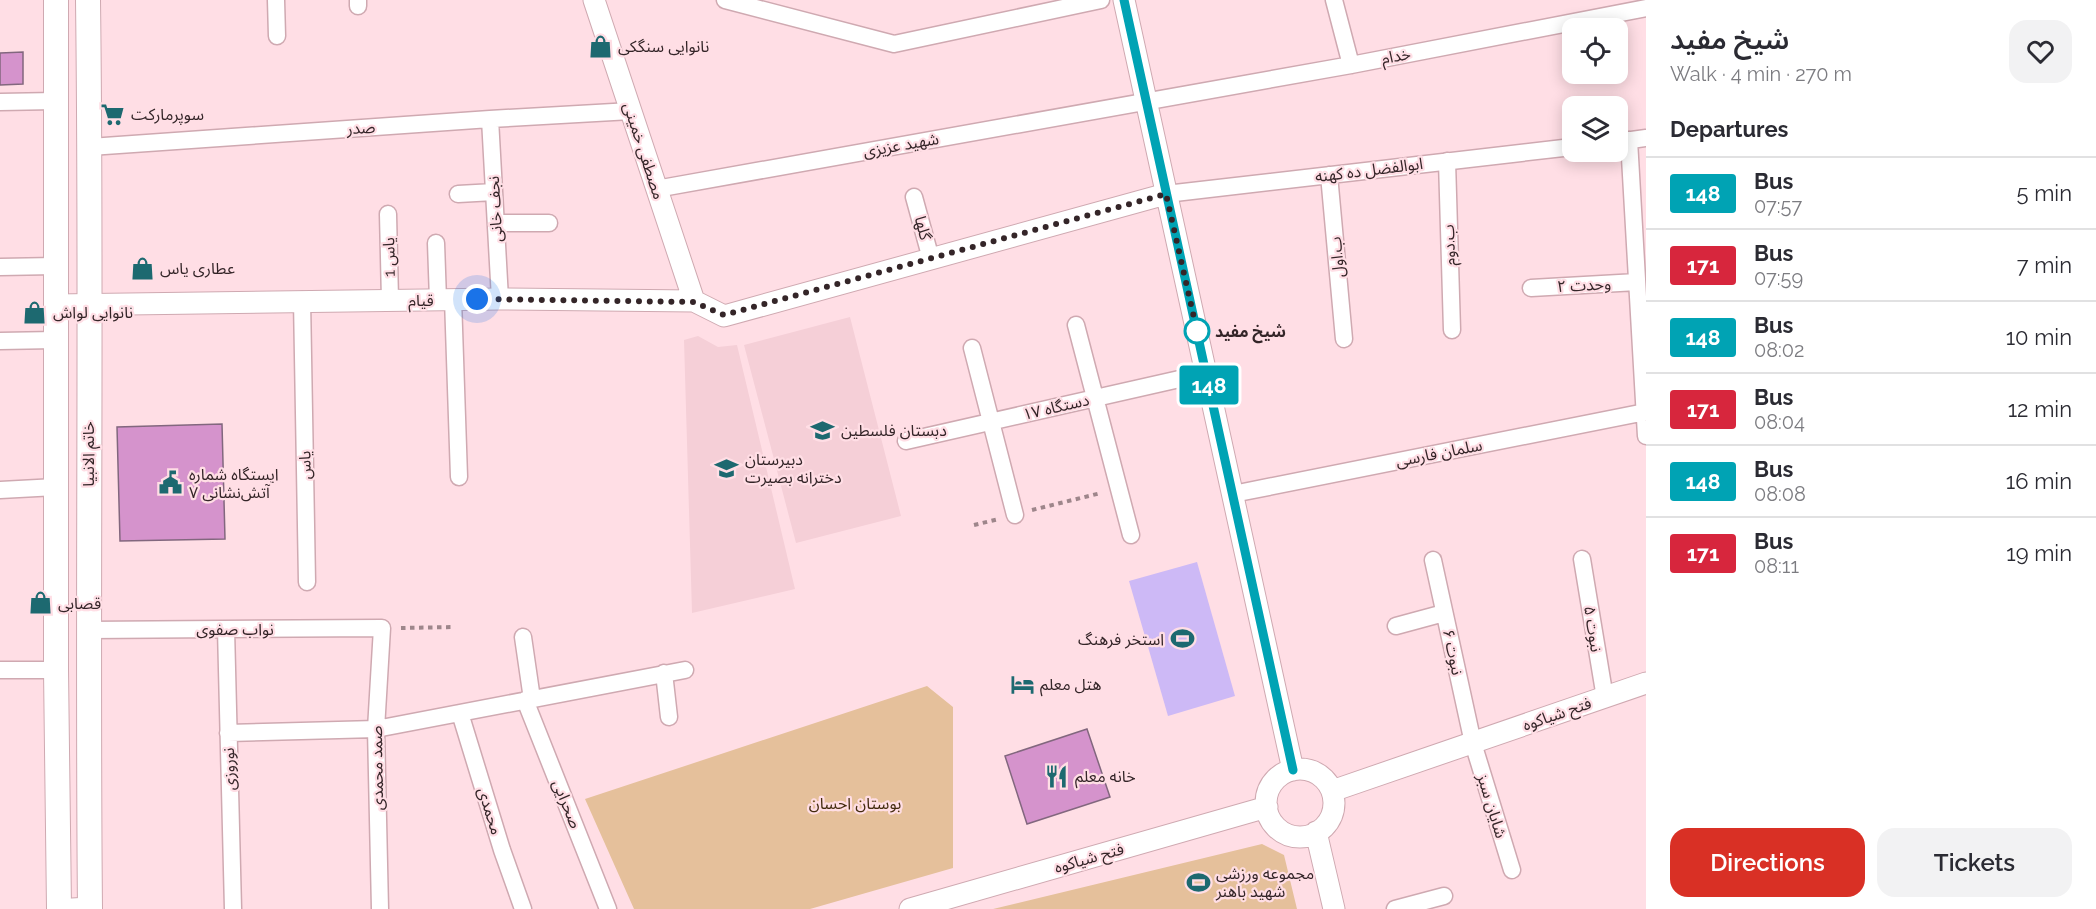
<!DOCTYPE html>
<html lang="en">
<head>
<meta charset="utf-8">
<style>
  :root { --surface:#fff; --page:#f2f2f3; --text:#2b2b33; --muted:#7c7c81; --line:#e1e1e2; --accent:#d93025 }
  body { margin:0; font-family:Raleway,"Noto Sans Arabic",sans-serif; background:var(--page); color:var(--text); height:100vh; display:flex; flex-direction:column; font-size:22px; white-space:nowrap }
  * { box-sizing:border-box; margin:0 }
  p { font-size:20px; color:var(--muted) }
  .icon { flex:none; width:33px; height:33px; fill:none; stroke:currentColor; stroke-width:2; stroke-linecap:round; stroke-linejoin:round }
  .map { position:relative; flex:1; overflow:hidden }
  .side { display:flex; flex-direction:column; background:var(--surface); width:450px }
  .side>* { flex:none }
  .badge { padding:0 12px; border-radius:4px; font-size:21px; line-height:39px }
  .controls { position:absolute; left:1562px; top:18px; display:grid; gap:12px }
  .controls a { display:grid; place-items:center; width:66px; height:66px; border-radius:12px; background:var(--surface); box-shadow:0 3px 15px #0003; font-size:30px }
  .you { position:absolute; width:30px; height:30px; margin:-15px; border:4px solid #fff; border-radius:50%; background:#1a73e8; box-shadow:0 0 0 9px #1a73e833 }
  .map>.badge { position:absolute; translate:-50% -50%; box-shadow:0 0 0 3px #fff }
  h2 { padding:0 24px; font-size:22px; line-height:54px }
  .round { display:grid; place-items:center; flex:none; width:63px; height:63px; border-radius:18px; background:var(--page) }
  .head { display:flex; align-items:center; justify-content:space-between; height:102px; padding:0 24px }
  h1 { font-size:28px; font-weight:600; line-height:45px }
  .button { display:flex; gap:12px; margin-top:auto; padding:12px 24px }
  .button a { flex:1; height:69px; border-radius:18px; background:var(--accent); color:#fff; font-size:24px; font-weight:600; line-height:69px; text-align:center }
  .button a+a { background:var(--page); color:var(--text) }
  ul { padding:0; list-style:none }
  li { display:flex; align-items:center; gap:18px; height:72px; padding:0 24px; border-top:2px solid var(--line) }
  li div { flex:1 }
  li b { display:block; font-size:22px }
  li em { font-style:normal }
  li .badge { min-width:66px; font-weight:700; text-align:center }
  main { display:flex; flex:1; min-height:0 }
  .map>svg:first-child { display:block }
  .built { fill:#f5cfd7 }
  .green { fill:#e5c09b }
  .water { fill:#cdb9f6 }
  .building { fill:#d593cc; stroke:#82677e; stroke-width:1.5 }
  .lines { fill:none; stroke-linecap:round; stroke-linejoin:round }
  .minor-casing { stroke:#cfa9b1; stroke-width:19 }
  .tertiary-casing { stroke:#cfa9b1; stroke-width:23 }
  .secondary-casing { stroke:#cfa9b1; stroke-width:26 }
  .path { stroke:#9e868b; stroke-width:4; stroke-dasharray:4.5 4.5; stroke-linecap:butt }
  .minor { stroke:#fff; stroke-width:16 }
  .tertiary { stroke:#fff; stroke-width:21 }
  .secondary { stroke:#fff; stroke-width:24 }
  .line-casing { stroke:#fff; stroke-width:14 }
  .line { stroke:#00a3b4; stroke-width:9 }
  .walk { stroke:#342528; stroke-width:6; stroke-dasharray:0 10.8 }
  .stop-dot { fill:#fff; stroke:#00a3b4; stroke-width:3 }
  .labels { text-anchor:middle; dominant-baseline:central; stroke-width:4.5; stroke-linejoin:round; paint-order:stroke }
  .poi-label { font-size:16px; fill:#342528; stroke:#ffdee5; text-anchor:start }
  .street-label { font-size:16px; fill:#342528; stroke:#ffdee5 }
  .stop-label { font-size:16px; font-weight:bold; fill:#342528; stroke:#ffdee5; text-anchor:start }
  .park-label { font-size:16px; fill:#432b0e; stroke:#ffdee5 }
</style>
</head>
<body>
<main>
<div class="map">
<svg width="1646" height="909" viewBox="0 0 1646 909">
  <rect width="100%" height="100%" fill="#ffdee5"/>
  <!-- built -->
  <path class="built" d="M 850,317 L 901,516 L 796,543 L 744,345 Z
    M 698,336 L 718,347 L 737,345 L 795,589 L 692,613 L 684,340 Z"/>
  <!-- green -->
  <path class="green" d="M 927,686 L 953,707 L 953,868 L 810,909 L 634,909 L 585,799 Z
    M 1262,844 L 1284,855 L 1297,909 L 993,909 Z"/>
  <!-- water -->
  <path class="water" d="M 1197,562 L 1235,696 L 1168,716 L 1129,581 Z"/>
  <!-- building -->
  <path class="building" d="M 23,52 L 23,84 L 0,85 L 0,53 Z
    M 222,424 L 225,539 L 120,541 L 117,427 Z
    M 1087,729 L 1110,797 L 1027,824 L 1005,756 Z"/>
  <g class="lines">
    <defs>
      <path id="minor" d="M 276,0 L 277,36
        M 358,0 L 358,6
        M 725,0 L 894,44 L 1101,0
        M 1334,0 L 1351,65
        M 0,102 L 55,101
        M 490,119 L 500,299
        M 1629,140 L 1646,436
        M 1617,142 L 1646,138
        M 90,147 L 490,119 L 631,111
        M 1447,161 L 1452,330
        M 1329,175 L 1344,339
        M 656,189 L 1351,65 L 1646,8
        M 458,194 L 494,192
        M 1166,194 L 1572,147
        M 914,197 L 931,259
        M 388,214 L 390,300
        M 496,223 L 549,223
        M 436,243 L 438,300
        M 0,267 L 55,266
        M 1531,288 L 1637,282
        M 453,299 L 459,477
        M 302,300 L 307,582
        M 1076,325 L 1131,535
        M 0,341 L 55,340
        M 972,348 L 1015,515
        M 906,441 L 1206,373
        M 0,490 L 56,487
        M 1233,494 L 1645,412
        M 1582,559 L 1605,698
        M 1433,560 L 1473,743 L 1512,870
        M 1396,626 L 1444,613
        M 226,629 L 233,909
        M 88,630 L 382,628 L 376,729 L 380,909
        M 523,637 L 532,699
        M 0,670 L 56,670
        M 664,673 L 669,717
        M 525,700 L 608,909
        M 460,713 L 502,850 L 523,909
        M 228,733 L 376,729 L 685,670
        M 1395,909 L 1444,896"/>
      <path id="tertiary" d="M 594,0 L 694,301
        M 1124,0 L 1293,770
        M 55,305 L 500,299 L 694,301 L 724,316 L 1166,194
        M1266 803a34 34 0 1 1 68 0a34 34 0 1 1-68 0Z
        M 1332,791 L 1646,683
        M 1316,832 L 1334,909
        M 72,909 L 90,908
        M 910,909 L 1267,807"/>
      <path id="secondary" d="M 56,0 L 56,670 L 59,909
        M 88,0 C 92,303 87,606 90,909"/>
    </defs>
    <!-- minor casing -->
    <use href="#minor" class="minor-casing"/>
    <!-- tertiary casing -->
    <use href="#tertiary" class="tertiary-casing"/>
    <!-- secondary casing -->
    <use href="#secondary" class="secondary-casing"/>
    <!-- path -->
    <path class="path" d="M 1032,510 L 1101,493
      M 974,525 L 999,519
      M 401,628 L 455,627"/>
    <!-- minor -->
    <use href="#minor" class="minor"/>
    <!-- tertiary -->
    <use href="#tertiary" class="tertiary"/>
    <!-- secondary -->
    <use href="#secondary" class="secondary"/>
  </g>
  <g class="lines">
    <defs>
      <path id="line" d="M 1124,0 L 1293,770"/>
    </defs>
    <!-- line casing -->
    <use href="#line" class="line-casing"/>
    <!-- line -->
    <use href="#line" class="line"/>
    <!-- walk -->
    <path class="walk" d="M 477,299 L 694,302 L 724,315 L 1166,194 L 1197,331"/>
  </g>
  <!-- icons -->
  <defs>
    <symbol id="shop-bare" viewBox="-9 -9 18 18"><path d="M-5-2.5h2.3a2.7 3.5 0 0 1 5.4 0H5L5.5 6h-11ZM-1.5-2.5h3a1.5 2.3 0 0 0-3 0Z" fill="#1d6970" stroke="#ffdee5" stroke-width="2.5" paint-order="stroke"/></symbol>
    <symbol id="supermarket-bare" viewBox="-9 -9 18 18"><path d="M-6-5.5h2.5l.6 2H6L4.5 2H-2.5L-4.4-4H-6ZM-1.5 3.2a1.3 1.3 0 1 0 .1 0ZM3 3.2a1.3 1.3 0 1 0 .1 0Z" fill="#1d6970" stroke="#ffdee5" stroke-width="2.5" paint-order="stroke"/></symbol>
    <symbol id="school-bare" viewBox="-9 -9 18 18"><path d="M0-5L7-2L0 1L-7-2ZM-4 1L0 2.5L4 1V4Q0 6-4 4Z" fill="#1d6970" stroke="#ffdee5" stroke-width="2.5" paint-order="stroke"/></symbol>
    <symbol id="civic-bare" viewBox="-9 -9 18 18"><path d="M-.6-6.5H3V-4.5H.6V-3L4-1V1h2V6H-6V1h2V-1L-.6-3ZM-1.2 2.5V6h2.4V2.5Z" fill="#1d6970" stroke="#ffdee5" stroke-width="2.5" paint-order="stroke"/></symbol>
    <symbol id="stadium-bare" viewBox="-9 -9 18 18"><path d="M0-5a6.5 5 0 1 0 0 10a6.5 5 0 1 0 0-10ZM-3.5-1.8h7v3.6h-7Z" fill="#1d6970" stroke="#ffdee5" stroke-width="2.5" paint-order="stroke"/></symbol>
    <symbol id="hotel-bare" viewBox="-9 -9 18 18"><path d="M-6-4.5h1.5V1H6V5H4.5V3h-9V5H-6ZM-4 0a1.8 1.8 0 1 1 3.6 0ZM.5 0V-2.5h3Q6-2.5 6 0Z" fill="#1d6970" stroke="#ffdee5" stroke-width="2.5" paint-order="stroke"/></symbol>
    <symbol id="restaurant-bare" viewBox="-9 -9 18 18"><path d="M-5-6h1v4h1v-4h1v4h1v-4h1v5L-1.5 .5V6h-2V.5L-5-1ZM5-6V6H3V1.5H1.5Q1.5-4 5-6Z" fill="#1d6970" stroke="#ffdee5" stroke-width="2.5" paint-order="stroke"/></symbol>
  </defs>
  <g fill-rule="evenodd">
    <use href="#shop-bare" x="584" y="30" width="33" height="33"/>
    <use href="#supermarket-bare" x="96" y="98" width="33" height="33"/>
    <use href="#shop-bare" x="126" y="252" width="33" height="33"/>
    <use href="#shop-bare" x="18" y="296" width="33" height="33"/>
    <use href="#school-bare" x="806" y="414" width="33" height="33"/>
    <use href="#school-bare" x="710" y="452" width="33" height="33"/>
    <use href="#civic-bare" x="154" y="466" width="33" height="33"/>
    <use href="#shop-bare" x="24" y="586" width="33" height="33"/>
    <use href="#stadium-bare" x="1166" y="622" width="33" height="33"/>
    <use href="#hotel-bare" x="1006" y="668" width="33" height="33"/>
    <use href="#restaurant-bare" x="1040" y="760" width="33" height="33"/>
    <use href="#stadium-bare" x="1182" y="866" width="33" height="33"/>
  </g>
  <!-- markers -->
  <circle class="stop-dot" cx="1197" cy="331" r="12"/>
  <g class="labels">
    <!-- poi labels -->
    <g class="poi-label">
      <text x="618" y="46">نانوایی سنگکی</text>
      <text x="131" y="114">سوپرمارکت</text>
      <text x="160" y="268">عطاری یاس</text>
      <text x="53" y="312">نانوایی لواش</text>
      <text x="841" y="430">دبستان فلسطین</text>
      <text x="745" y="459">دبیرستان<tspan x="745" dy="18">دخترانه بصیرت</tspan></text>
      <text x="189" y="474">ایستگاه شماره<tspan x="189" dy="18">۷ آتش‌نشانی</tspan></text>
      <text x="58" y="603">قصابی</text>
      <text x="1164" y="639" text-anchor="end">استخر فرهنگ</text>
      <text x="1040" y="684">هتل معلم</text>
      <text x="1075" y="776">خانه معلم</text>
      <text x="1216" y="873">مجموعه ورزشی<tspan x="1216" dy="18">شهید باهنر</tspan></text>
    </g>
    <!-- street labels -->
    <g class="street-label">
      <text transform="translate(1396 56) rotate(-11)">خدام</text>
      <text transform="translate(361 128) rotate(-4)">صدر</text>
      <text transform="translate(901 145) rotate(-10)">شهید عزیزی</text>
      <text transform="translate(644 151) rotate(72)">مصطفی خمینی</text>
      <text transform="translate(1369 170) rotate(-7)">ابوالفضل ده کهنه</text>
      <text transform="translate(495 209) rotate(-93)">نجف خانی</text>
      <text transform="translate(923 228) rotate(75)">گلها</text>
      <text transform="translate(1449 245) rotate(-92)">ب.دوم</text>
      <text transform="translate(389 257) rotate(-91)">یاس 1</text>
      <text transform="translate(1337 257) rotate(-95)">ب.اول</text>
      <text transform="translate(1584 285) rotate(-3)">وحدت ۲</text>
      <text x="421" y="300">قیام</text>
      <text transform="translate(1056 407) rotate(-13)">۱۷ دستگاه</text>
      <text transform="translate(1439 453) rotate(-11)">سلمان فارسی</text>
      <text transform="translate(88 454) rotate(-90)">خاتم الانبیا</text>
      <text transform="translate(305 465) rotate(-91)">یاس</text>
      <text x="235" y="629">نواب صفوی</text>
      <text transform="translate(1593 629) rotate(81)">نبوت ۵</text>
      <text transform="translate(1453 652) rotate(78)">نبوت ۶</text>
      <text transform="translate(1557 714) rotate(-19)">فتح شیاکوه</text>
      <text transform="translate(377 768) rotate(-91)">صمد محمدی</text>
      <text transform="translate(229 769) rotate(-92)">نوروزی</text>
      <text transform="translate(567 804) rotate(68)">صحرایی</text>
      <text transform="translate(1492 806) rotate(73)">شایان سبز</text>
      <text transform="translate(490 811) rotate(73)">محمدی</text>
      <text transform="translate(1089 858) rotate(-16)">فتح شیاکوه</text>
    </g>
    <!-- stop labels -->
    <g class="stop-label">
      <text x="1215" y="331">شیخ مفید</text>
    </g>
    <!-- park labels -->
    <g class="park-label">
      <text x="855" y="803">بوستان احسان</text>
    </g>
  </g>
</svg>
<div class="controls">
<a><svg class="icon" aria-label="locate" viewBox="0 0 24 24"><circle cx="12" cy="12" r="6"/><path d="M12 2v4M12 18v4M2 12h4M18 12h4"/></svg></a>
<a><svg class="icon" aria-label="layers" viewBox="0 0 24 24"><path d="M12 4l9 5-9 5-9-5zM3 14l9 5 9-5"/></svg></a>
</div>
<div class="you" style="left:477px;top:299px"></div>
<b class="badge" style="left:1209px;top:385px;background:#00a3b4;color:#fff">148</b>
</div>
<section class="side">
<div class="head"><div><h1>شیخ مفید</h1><p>Walk · 4 min · 270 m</p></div><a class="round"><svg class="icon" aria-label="heart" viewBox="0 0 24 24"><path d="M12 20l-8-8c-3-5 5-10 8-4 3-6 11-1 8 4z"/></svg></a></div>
<h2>Departures</h2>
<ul>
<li><span class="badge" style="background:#00a3b4;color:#fff">148</span><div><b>Bus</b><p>07:57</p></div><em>5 min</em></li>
<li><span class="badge" style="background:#d7263d;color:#fff">171</span><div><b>Bus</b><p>07:59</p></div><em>7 min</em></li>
<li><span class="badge" style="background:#00a3b4;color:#fff">148</span><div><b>Bus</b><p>08:02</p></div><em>10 min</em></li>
<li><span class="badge" style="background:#d7263d;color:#fff">171</span><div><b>Bus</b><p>08:04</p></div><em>12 min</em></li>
<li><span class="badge" style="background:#00a3b4;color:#fff">148</span><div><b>Bus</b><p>08:08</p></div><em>16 min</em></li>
<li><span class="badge" style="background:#d7263d;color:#fff">171</span><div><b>Bus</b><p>08:11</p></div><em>19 min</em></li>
</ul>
<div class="button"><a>Directions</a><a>Tickets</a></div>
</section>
</main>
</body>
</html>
